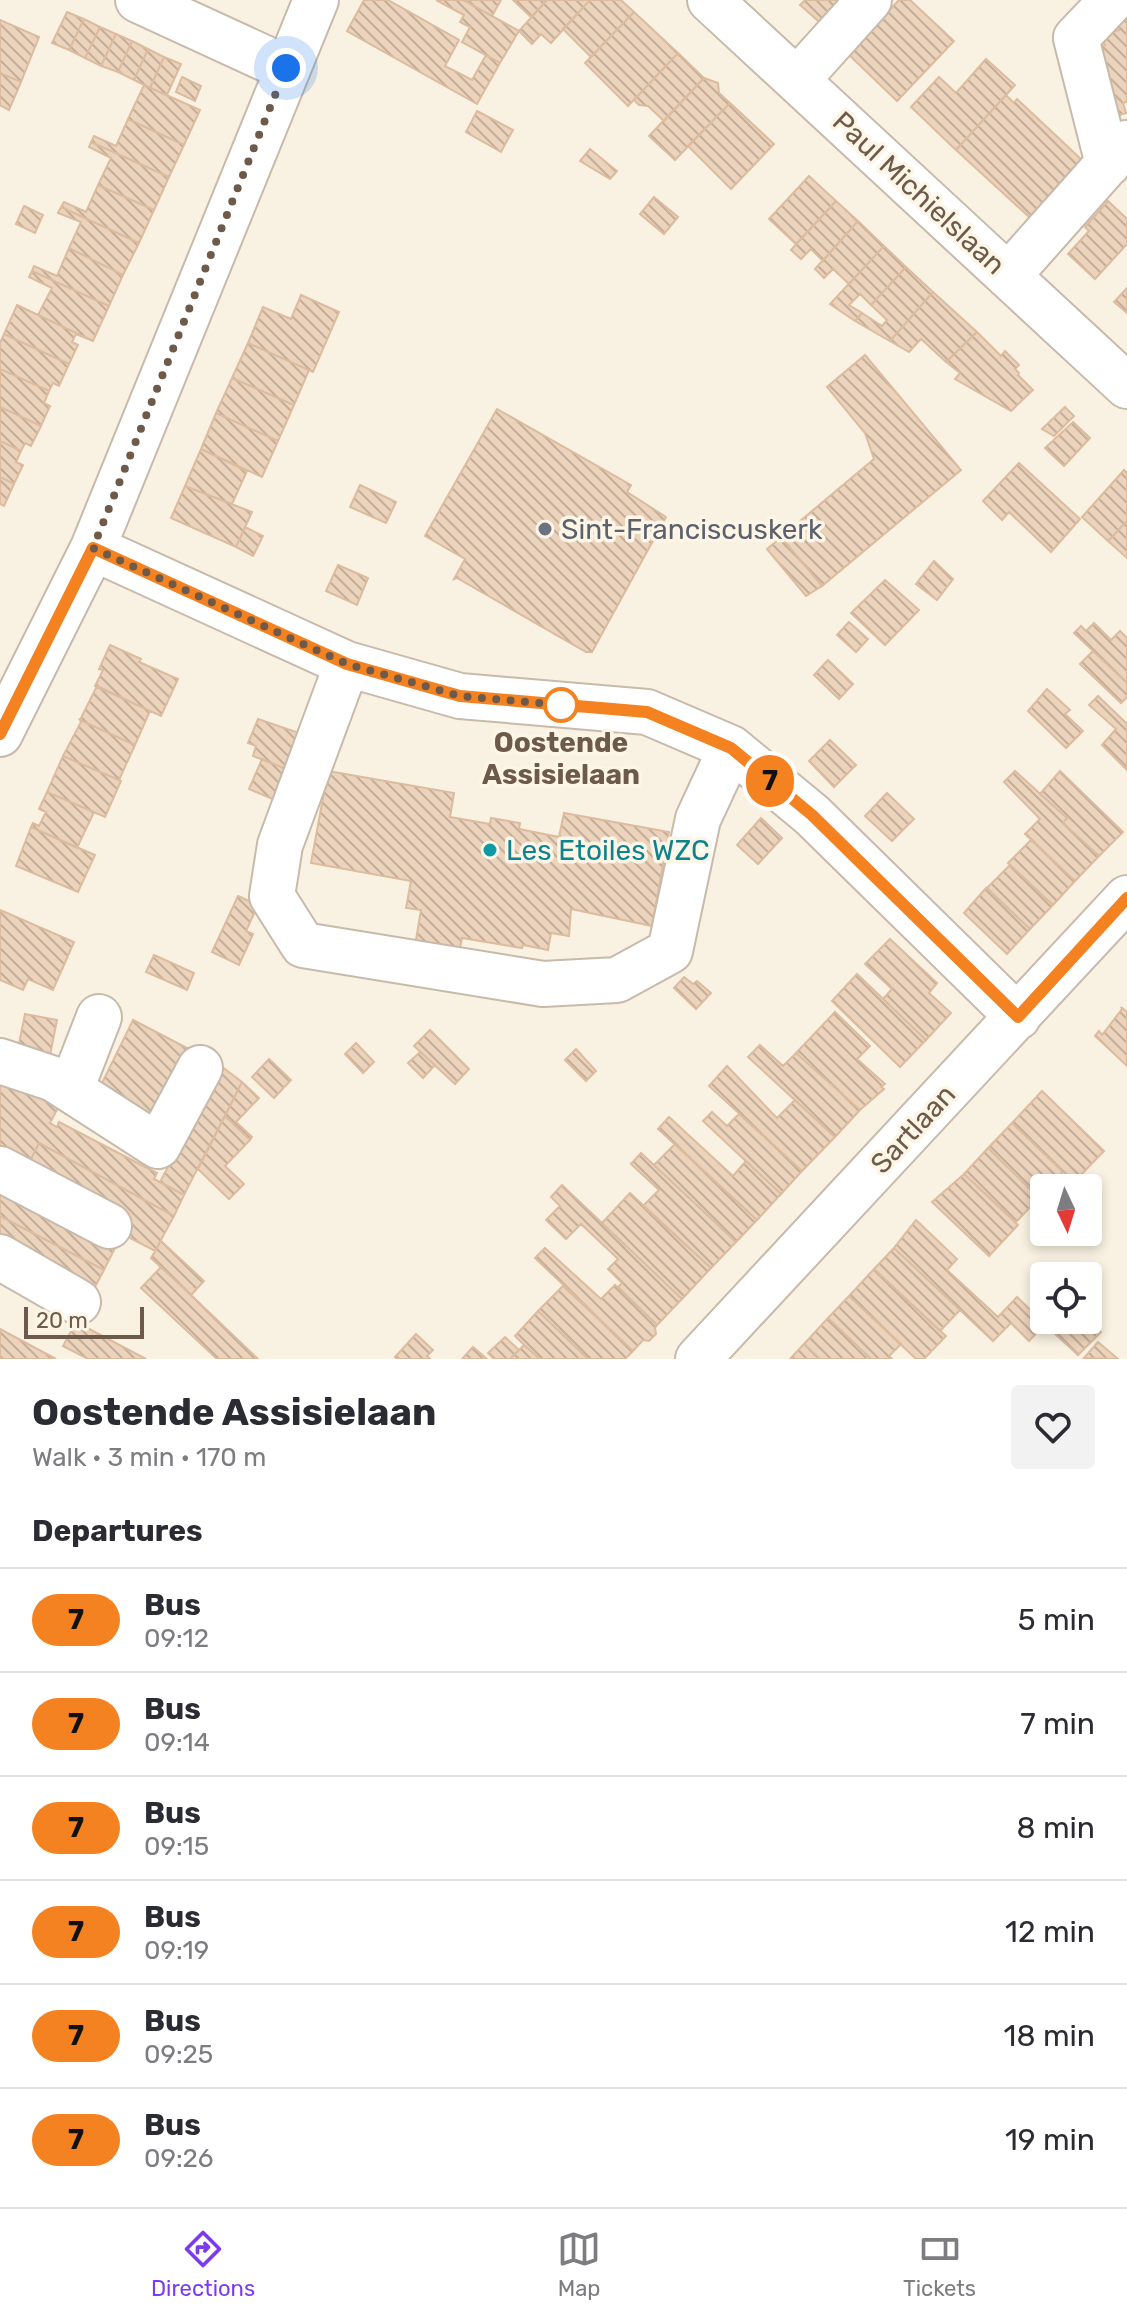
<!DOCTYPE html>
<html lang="en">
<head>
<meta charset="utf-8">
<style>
  :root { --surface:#fff; --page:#f2f2f3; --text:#2b2b33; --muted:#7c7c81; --line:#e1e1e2; --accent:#7c3aed }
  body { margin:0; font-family:Rubik,sans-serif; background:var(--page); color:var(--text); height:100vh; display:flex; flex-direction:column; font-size:30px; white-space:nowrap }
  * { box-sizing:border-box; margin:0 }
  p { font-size:26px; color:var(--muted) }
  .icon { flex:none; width:44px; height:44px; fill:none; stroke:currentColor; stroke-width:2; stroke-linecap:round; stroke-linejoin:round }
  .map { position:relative; height:1359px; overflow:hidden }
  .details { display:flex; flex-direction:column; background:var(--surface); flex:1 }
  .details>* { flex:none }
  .badge { padding:0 16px; border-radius:26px; font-size:28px; line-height:52px }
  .needle { width:52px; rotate:176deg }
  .buttons { position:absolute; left:1030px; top:1174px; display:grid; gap:16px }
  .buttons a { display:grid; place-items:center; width:72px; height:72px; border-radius:8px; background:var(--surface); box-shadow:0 4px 12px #0003; font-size:40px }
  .scale { position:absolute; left:24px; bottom:20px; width:120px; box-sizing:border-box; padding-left:8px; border:4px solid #6e5a4b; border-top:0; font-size:22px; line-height:28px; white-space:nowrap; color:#6e5a4b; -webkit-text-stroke:6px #fdf6e7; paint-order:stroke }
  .you { position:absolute; width:40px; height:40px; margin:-20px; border:6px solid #fff; border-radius:50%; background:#1a73e8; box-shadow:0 0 0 12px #1a73e833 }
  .map>.badge { position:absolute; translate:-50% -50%; box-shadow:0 0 0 4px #fff }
  h2 { padding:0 32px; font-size:30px; line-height:72px }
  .round { display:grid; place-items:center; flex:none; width:84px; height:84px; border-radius:8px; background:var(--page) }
  .head { display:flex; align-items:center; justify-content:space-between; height:136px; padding:0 32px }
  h1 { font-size:38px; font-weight:700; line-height:60px }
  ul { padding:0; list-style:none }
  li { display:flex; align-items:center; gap:24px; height:104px; padding:0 32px; border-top:2px solid var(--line) }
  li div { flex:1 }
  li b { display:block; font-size:30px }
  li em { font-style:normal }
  li .badge { min-width:88px; font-weight:700; text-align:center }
  .tab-bar { display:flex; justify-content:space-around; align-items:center; height:112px; border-top:2px solid var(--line); background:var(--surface); font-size:22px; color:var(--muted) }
  .tab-bar a { display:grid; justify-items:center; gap:4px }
  .tab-bar .active { color:var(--accent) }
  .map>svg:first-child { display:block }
  .building { fill:url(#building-back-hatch); stroke:#dcbb9e; stroke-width:2 }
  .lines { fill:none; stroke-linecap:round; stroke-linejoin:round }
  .minor-casing { stroke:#c8baaa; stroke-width:48 }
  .minor { stroke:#fff; stroke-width:44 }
  .line-casing { stroke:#fff; stroke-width:18 }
  .line { stroke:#f58220; stroke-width:12 }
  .walk { stroke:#6e5a4b; stroke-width:8; stroke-dasharray:0 14.4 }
  .worship-dot { fill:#6b7280; stroke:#fdf6e7; stroke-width:3 }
  .stop-dot { fill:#fff; stroke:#f58220; stroke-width:4 }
  .culture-dot { fill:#0f9aa8; stroke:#fdf6e7; stroke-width:3 }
  .labels { text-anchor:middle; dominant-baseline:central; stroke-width:7; stroke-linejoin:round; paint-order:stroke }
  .street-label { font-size:28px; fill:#6e5a4b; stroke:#fdf6e7 }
  .worship-label { font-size:28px; fill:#5b616d; stroke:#fdf6e7; text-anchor:start }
  .stop-label { font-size:28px; font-weight:bold; fill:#6e5a4b; stroke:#fdf6e7 }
  .culture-label { font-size:28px; fill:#0d838f; stroke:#fdf6e7; text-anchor:start }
</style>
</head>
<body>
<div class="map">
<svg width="1127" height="1359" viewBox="0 0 1127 1359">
  <defs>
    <pattern id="building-back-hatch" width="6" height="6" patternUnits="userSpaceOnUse" patternTransform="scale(2)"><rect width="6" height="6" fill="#ecd3bc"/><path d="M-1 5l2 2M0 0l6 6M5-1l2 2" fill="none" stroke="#c3ae9b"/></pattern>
  </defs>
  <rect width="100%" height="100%" fill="#f9f2e2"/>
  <!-- building -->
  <path class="building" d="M 364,0 L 388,0 L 459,40 L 445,66 L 472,80 L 486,55 L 500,63 L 477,104 L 347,31 Z
    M 436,0 L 463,0 L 519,31 L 500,63 L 462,42 L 470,27 L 460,22 L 464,15 Z
    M 463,0 L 501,0 L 492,16 Z
    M 513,0 L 547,0 L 531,17 Z
    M 547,0 L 590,0 L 551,43 L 541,34 L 532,44 L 519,31 Z
    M 590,0 L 621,0 L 634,12 L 591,57 L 563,29 Z
    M 805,0 L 848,0 L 824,26 L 800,5 Z
    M 899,0 L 910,0 L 954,41 L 897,101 L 848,54 Z
    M 67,12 L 84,19 L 69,50 L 52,43 Z
    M 634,12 L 678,53 L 628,106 L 585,63 Z
    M 1127,17 L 1127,102 L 1123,103 L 1126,113 L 1109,118 L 1089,50 L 1105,45 L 1101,35 L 1119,30 L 1116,20 Z
    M 84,19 L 100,27 L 85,58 L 69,50 Z
    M 0,20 L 39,37 L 21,82 L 0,73 Z
    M 100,27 L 116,34 L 101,66 L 85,58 Z
    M 116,34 L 132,41 L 118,72 L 101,66 Z
    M 132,41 L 148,49 L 134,80 L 118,72 Z
    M 148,49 L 164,57 L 150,88 L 134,80 Z
    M 678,53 L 704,78 L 664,121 L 648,106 L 639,105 L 634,100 Z
    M 164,57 L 181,64 L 167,95 L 150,88 Z
    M 986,59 L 1015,85 L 956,150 L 911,107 L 939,77 L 956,93 Z
    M 0,73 L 21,82 L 9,110 L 0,105 Z
    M 182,77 L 201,86 L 195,101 L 176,92 Z
    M 704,78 L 718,83 L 719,93 L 730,103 L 675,160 L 649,136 Z
    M 144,85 L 200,110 L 184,145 L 128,119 Z
    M 1006,95 L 1014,103 L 1017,99 L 1084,162 L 1040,227 L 956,150 Z
    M 730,103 L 774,144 L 731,189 L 688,146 Z
    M 477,111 L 513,130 L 501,152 L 466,132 Z
    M 128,119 L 184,145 L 169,177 L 91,142 L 94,136 L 116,146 Z
    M 91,142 L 169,177 L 154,210 L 98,185 L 111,158 L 89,147 Z
    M 590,149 L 617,171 L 610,179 L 580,161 Z
    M 809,176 L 836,201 L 796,244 L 769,219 Z
    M 98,185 L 154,210 L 139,243 L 61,207 L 64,202 L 86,212 Z
    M 654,197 L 678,217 L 664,234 L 640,214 Z
    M 836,201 L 858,221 L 823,261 L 811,249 L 801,259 L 791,250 Z
    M 1108,201 L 1127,219 L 1127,244 L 1095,279 L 1068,254 L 1089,231 L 1085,227 Z
    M 24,206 L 43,215 L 35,233 L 16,224 Z
    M 61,207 L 139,243 L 123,275 L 69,248 L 81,222 L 58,213 Z
    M 858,221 L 884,246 L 849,284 L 833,269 L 824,278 L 815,269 Z
    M 884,246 L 906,267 L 871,305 L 860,294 L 849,305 L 862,313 L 855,321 L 830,304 Z
    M 69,248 L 123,275 L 109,306 L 32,271 L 34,266 L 57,276 Z
    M 906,267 L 933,292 L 890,341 L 855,321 L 862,313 L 882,326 L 887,320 L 871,305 Z
    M 32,271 L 109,306 L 93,341 L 38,315 L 52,288 L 29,277 Z
    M 1127,288 L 1127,313 L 1114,302 Z
    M 933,292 L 977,332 L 946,362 L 921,339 L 909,352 L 890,341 Z
    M 301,295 L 339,312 L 313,372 L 248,343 L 263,307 L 291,319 Z
    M 17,305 L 38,315 L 93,341 L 76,334 L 72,342 L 78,345 L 69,364 L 4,334 Z
    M 977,332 L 1001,356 L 1005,351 L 1019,365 L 1015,369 L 1019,373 L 1018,375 L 1033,390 L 1011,411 L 955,379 L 960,373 L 946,362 Z
    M 4,334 L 69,364 L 59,386 L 53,383 L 49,391 L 0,369 L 0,343 Z
    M 248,343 L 309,370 L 294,405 L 232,378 Z
    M 865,355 L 961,470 L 822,586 L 781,537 L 874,459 L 865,433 L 827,387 Z
    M 0,369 L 49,391 L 44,403 L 50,406 L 41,426 L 0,407 Z
    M 232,378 L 294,405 L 278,441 L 216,413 Z
    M 0,407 L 41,426 L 31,446 L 25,443 L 21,451 L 0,441 Z
    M 1065,407 L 1074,416 L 1054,436 L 1042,429 Z
    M 497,409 L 631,485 L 627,492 L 666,517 L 592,652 L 586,652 L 457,578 L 454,579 L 465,559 L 425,536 Z
    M 216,413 L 278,441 L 262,477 L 201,449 Z
    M 1073,422 L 1090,438 L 1064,466 L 1045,448 Z
    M 0,441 L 21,451 L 16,462 L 23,465 L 14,484 L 0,477 Z
    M 201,449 L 247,471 L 232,504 L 185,486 Z
    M 1019,463 L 1080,519 L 1051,552 L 1009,512 L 1002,520 L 983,501 Z
    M 1124,470 L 1127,473 L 1127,521 L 1108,541 L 1082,517 Z
    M 0,477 L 14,484 L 4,506 L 0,504 Z
    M 360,485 L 396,502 L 386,523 L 350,507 Z
    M 185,486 L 252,512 L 236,547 L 171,518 Z
    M 1127,521 L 1127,558 L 1108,541 Z
    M 245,527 L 263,536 L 253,556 L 236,547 Z
    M 781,537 L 822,586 L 806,596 L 767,549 Z
    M 934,561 L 953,579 L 937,600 L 916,584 Z
    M 338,565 L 368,578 L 357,605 L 326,591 Z
    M 885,580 L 919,610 L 885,645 L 851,613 Z
    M 849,622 L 868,639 L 856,652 L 837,635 Z
    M 1094,623 L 1111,640 L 1120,631 L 1127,638 L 1127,683 L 1074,633 L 1081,626 L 1086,631 Z
    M 110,645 L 141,659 L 139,662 L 178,679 L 161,716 L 95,686 L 103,670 L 99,669 Z
    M 1093,651 L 1127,683 L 1127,697 L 1121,703 L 1080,664 Z
    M 828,660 L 853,684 L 839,699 L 814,675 Z
    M 97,686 L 150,711 L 135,745 L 80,720 Z
    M 1047,689 L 1070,710 L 1065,714 L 1083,731 L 1066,748 L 1028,711 Z
    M 1098,696 L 1127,724 L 1127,770 L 1102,745 L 1116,729 L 1089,705 Z
    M 258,719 L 302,734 L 286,769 L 253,756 L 256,746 L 248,743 Z
    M 80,720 L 135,745 L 119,780 L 63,756 L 81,722 Z
    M 830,740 L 856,765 L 834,787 L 809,761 Z
    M 63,756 L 121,781 L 105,817 L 47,792 Z
    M 262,759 L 288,770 L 275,800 L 249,789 Z
    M 328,771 L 454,793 L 450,817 L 490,824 L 491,818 L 520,823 L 519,829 L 559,837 L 564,813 L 669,832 L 652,926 L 571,909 L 569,936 L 551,933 L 548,950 L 523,945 L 522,948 L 462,938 L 459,953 L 415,946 L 421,910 L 406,908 L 411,881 L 311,863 Z
    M 1015,771 L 1067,818 L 1063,823 L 1099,856 L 1075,881 L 1025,834 L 1040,819 L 1004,782 Z
    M 1060,771 L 1123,832 L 1099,856 L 1063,823 L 1067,818 L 1040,794 Z
    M 47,792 L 94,812 L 77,848 L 31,827 L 33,823 L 39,826 L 46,812 L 39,809 Z
    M 887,793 L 914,819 L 892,841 L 865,816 Z
    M 761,818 L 782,838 L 758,864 L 737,845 Z
    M 31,827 L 95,855 L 78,892 L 16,866 Z
    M 1031,840 L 1075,881 L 1053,905 L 1008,863 Z
    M 1010,865 L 1053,905 L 1030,929 L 987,888 Z
    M 986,888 L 1030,929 L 1007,954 L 964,913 Z
    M 238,896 L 258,905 L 246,931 L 253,934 L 239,965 L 212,952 Z
    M 0,910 L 74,942 L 53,990 L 28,979 L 23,990 L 0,980 Z
    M 890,939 L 937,983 L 929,993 L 951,1013 L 926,1040 L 883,999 L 892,989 L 865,964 Z
    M 154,955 L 194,973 L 187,990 L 146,972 Z
    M 857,974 L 926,1040 L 900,1067 L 832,1001 Z
    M 684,977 L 693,984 L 697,981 L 711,993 L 696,1009 L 674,988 Z
    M 1121,1007 L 1127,1012 L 1127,1066 L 1095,1036 L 1099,1031 L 1102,1035 L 1122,1009 Z
    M 835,1012 L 870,1046 L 857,1059 L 885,1084 L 881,1087 L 884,1089 L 860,1110 L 796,1053 Z
    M 25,1014 L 57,1020 L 50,1055 L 18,1049 Z
    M 133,1020 L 187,1048 L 151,1115 L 99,1089 Z
    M 430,1030 L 469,1069 L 455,1084 L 414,1046 Z
    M 356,1043 L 374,1062 L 363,1073 L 345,1054 Z
    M 760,1045 L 783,1066 L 796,1053 L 860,1110 L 835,1137 L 748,1057 Z
    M 576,1049 L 596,1071 L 586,1081 L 565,1060 Z
    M 420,1052 L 435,1065 L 423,1078 L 408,1063 Z
    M 269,1059 L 291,1080 L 274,1098 L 252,1077 Z
    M 221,1066 L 242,1082 L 184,1195 L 160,1182 Z
    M 727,1066 L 777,1118 L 795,1100 L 835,1137 L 802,1171 L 709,1086 Z
    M 0,1072 L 60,1104 L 50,1123 L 57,1127 L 59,1122 L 157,1173 L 154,1179 L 184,1195 L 174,1216 L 39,1143 L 27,1167 L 0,1152 Z
    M 242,1082 L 259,1098 L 236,1122 L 252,1137 L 250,1140 L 225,1116 Z
    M 1042,1091 L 1104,1151 L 1074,1182 L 1012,1123 Z
    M 712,1112 L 727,1126 L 739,1114 L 802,1171 L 781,1194 L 703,1121 Z
    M 225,1116 L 250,1140 L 225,1166 L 244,1184 L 229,1199 L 198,1169 Z
    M 669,1117 L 733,1176 L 746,1161 L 781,1194 L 757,1220 L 658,1129 Z
    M 1012,1123 L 1063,1172 L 1048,1188 L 1044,1188 L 1039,1198 L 988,1148 Z
    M 39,1143 L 174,1216 L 155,1251 L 120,1233 L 27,1167 Z
    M 675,1144 L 757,1220 L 736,1242 L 654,1165 Z
    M 988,1148 L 1039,1198 L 1016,1222 L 964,1174 Z
    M 641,1153 L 736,1242 L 711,1268 L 643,1206 L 659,1190 L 631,1164 Z
    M 964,1174 L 1018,1225 L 989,1256 L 932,1202 Z
    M 0,1184 L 116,1246 L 104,1270 L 0,1216 Z
    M 562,1185 L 682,1299 L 657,1325 L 618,1287 L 622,1283 L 608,1269 L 618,1259 L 581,1224 L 566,1239 L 546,1220 L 560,1206 L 551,1197 Z
    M 630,1193 L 711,1268 L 682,1299 L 602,1223 Z
    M 0,1216 L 104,1270 L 90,1296 L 0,1244 Z
    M 916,1220 L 957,1259 L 947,1270 L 998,1317 L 1017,1297 L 1045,1324 L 1029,1341 L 1011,1323 L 993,1341 L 894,1248 Z
    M 161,1241 L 204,1281 L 191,1295 L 151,1258 Z
    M 545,1248 L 601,1299 L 615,1285 L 657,1325 L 655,1328 L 656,1334 L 649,1341 L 643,1340 L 633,1351 L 535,1258 Z
    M 894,1248 L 960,1310 L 940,1331 L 874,1269 Z
    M 161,1267 L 191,1295 L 258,1359 L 217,1359 L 141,1288 Z
    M 874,1269 L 946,1336 L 924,1359 L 916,1359 L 849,1296 Z
    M 563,1286 L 633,1351 L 625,1359 L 588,1359 L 538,1311 Z
    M 849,1296 L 901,1344 L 889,1356 L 892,1359 L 871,1359 L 828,1318 Z
    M 538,1311 L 588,1359 L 540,1359 L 524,1345 L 515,1336 Z
    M 828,1318 L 871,1359 L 820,1359 L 804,1344 Z
    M 1088,1319 L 1101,1332 L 1078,1355 L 1054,1333 L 1066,1320 Z
    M 76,1322 L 146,1359 L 88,1359 L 63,1346 Z
    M 0,1329 L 56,1359 L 0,1359 Z
    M 416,1334 L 433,1350 L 427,1356 L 430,1359 L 397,1359 L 395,1357 Z
    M 505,1337 L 519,1350 L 510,1359 L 494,1359 L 488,1353 Z
    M 1098,1342 L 1118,1359 L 1084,1358 Z
    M 804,1344 L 820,1359 L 790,1359 Z
    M 524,1345 L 540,1359 L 510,1359 Z
    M 473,1347 L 487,1359 L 462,1359 Z"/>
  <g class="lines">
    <defs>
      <path id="minor" d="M 138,0 L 286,68
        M 710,0 L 1127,386
        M 797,80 L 869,0
        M 1108,164 L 1076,38 L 1112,0
        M 1008,276 L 1126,143
        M 93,548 L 347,664 L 460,696 L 647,712 L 731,748 L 812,815 L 1018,1017
        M 347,664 L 280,845 L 272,896 L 303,945 L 543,984 L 617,980 L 670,951 L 698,819 L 731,748
        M 0,734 L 93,548 L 316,0
        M 0,1061 L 54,1079 L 158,1146 L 200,1068
        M 71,1089 L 99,1017
        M 0,1169 L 109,1226
        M 0,1257 L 78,1302
        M 698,1359 L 1127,898"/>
    </defs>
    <!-- minor casing -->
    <use href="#minor" class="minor-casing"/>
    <!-- minor -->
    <use href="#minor" class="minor"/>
  </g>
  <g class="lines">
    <defs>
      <path id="line" d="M 0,734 L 93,548 L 347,664 L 460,696 L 647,712 L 731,748 L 812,815 L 1018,1017 L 1127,898"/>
    </defs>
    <!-- line casing -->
    <use href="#line" class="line-casing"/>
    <!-- line -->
    <use href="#line" class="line"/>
    <!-- walk -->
    <path class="walk" d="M 286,68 L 93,548 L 347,664 L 460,696 L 561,705"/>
  </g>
  <!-- markers -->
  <circle class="worship-dot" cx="545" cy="529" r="8"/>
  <circle class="stop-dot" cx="561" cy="705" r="16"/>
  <circle class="culture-dot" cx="490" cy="850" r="8"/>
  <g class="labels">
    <!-- street labels -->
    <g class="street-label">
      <text transform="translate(919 193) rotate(43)">Paul Michielslaan</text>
      <text transform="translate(913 1129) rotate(-47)">Sartlaan</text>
    </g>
    <!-- worship labels -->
    <g class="worship-label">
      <text x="561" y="529">Sint-Franciscuskerk</text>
    </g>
    <!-- stop labels -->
    <g class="stop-label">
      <text x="561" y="742">Oostende<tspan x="561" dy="32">Assisielaan</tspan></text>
    </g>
    <!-- culture labels -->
    <g class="culture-label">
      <text x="506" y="850">Les Etoiles WZC</text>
    </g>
  </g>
</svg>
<div class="buttons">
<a><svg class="needle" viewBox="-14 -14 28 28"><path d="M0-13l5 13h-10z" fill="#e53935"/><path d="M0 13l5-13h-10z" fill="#7c7c81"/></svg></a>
<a><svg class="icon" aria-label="locate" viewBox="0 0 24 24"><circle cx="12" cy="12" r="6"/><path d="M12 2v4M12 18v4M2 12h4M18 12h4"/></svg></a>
</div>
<div class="scale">20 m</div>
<div class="you" style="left:286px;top:68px"></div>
<b class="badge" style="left:770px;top:781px;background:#f58220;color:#111">7</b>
</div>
<section class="details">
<div class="head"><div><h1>Oostende Assisielaan</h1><p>Walk · 3 min · 170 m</p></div><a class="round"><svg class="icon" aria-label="heart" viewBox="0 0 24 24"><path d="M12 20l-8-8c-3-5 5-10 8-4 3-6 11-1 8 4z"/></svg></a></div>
<h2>Departures</h2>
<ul>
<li><span class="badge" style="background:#f58220;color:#111">7</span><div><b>Bus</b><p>09:12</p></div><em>5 min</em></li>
<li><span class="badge" style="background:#f58220;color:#111">7</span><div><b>Bus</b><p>09:14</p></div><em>7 min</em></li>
<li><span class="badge" style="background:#f58220;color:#111">7</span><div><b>Bus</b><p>09:15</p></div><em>8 min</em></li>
<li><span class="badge" style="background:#f58220;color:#111">7</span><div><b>Bus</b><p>09:19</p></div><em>12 min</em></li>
<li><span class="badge" style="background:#f58220;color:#111">7</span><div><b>Bus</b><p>09:25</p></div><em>18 min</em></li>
<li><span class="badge" style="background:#f58220;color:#111">7</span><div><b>Bus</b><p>09:26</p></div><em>19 min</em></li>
</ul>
</section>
<nav class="tab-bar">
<a class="active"><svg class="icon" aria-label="directions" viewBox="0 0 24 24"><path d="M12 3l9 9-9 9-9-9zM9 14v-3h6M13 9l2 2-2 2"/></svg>Directions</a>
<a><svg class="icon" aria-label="map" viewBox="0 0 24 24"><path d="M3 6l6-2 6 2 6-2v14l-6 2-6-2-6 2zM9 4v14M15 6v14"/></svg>Map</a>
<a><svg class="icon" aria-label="tickets" viewBox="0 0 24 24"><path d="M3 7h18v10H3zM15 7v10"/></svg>Tickets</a>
</nav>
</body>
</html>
